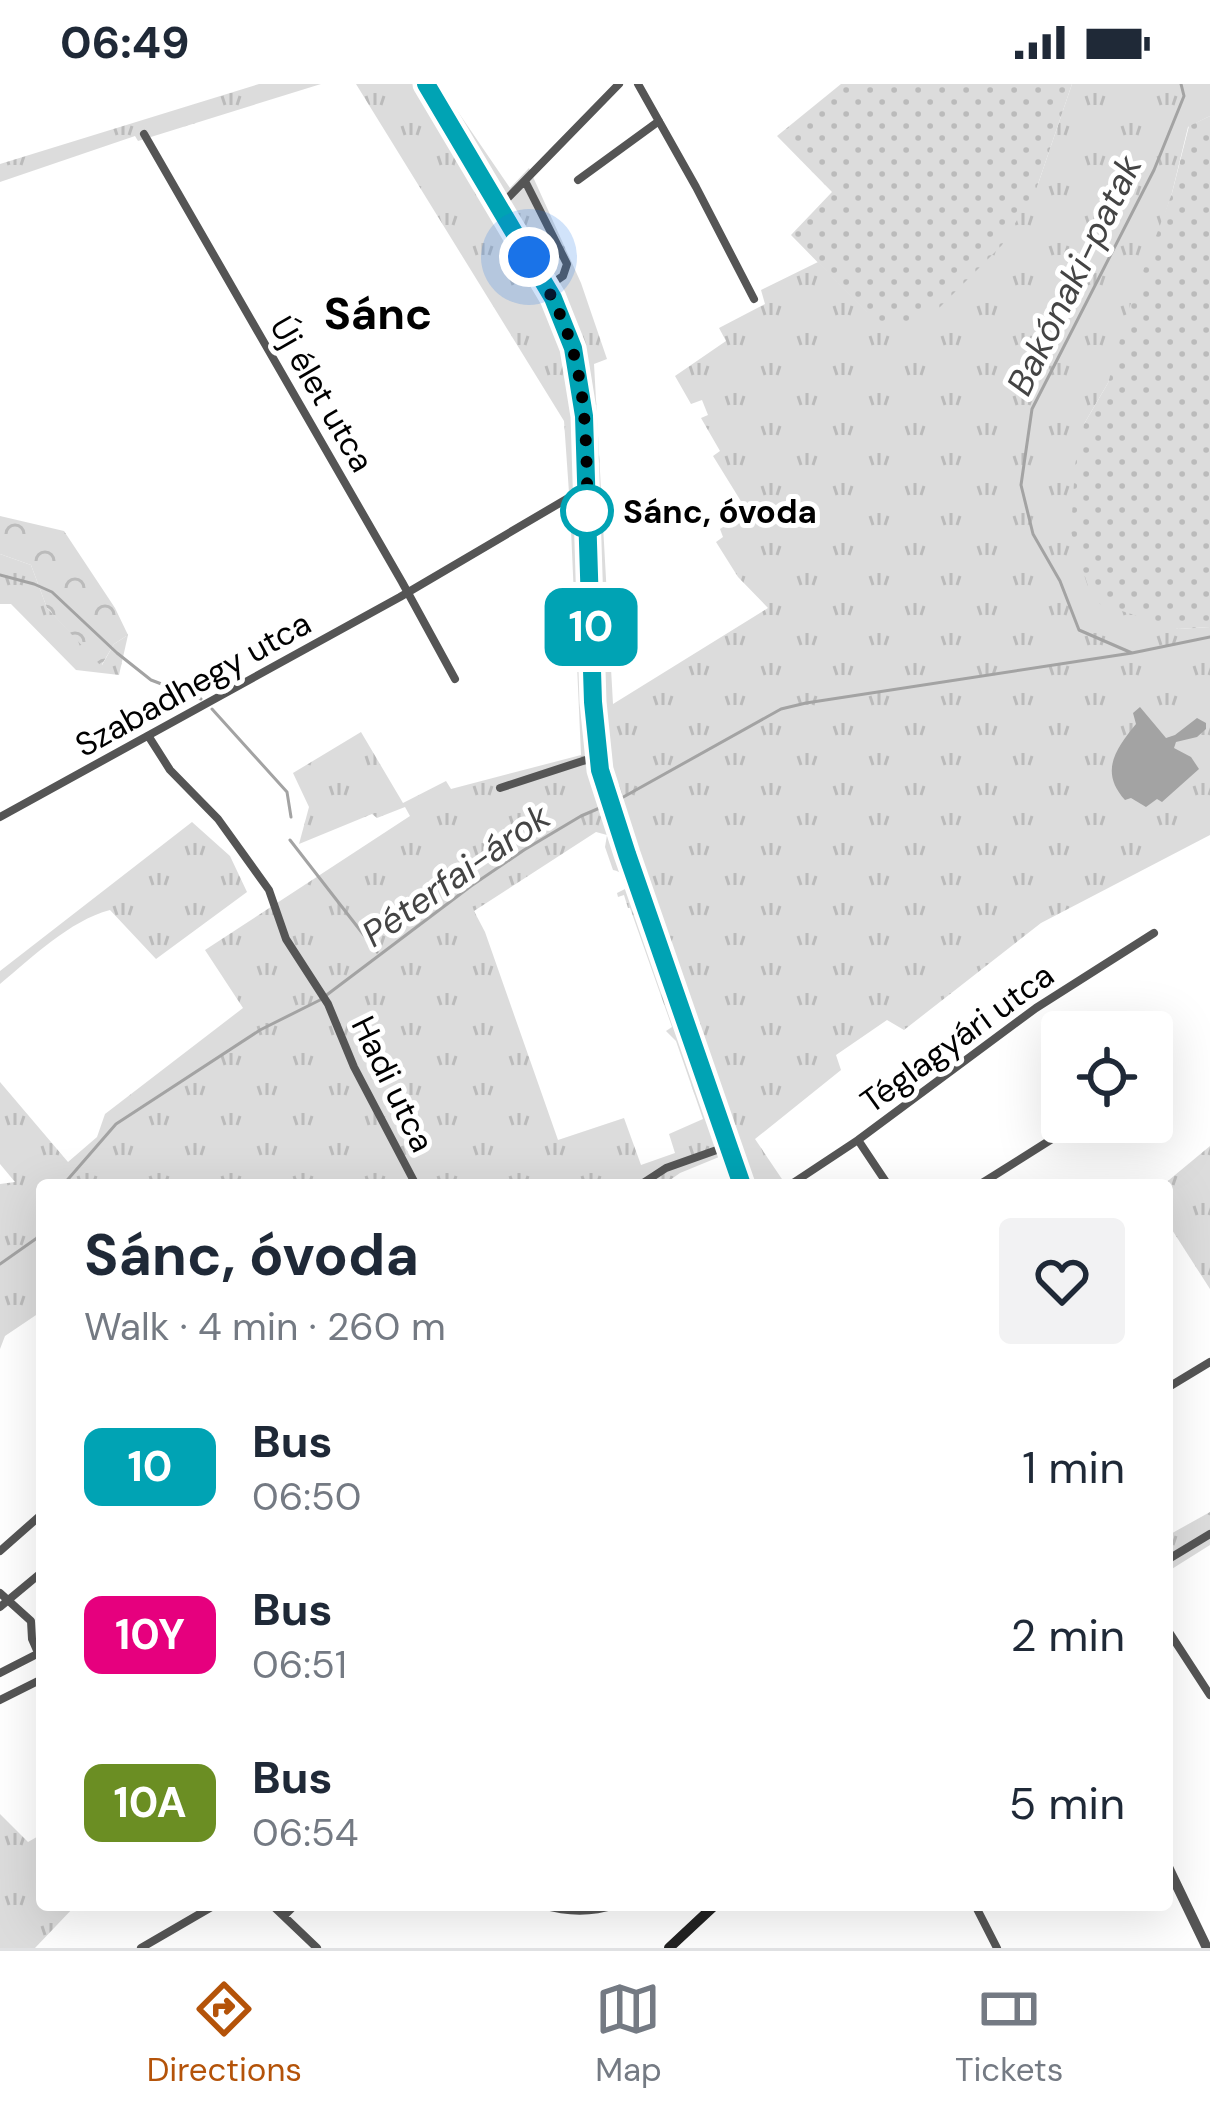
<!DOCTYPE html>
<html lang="en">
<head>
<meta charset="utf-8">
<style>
  :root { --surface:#fff; --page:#f2f2f3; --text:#1f2937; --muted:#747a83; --line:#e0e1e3; --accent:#b45309 }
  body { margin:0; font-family:"DM Sans",sans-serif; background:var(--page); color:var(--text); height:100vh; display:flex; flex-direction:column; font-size:45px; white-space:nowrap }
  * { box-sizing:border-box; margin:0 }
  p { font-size:39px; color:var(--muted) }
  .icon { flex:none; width:66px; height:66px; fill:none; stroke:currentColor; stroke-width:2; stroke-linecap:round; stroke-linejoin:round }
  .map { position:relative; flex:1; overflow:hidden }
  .side { position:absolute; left:36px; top:1095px; width:1137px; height:732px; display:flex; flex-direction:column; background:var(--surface); border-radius:12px; box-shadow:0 12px 48px #0002 }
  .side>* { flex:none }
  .badge { padding:0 24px; border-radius:18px; font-size:42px; line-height:78px }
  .tools { position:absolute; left:1041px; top:927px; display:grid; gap:24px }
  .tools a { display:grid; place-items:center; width:132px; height:132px; border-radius:12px; background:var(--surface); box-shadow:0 12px 48px #0002; font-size:60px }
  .you { position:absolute; width:60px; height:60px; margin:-30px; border:9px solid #fff; border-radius:50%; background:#1a73e8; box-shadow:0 0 0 18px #1a73e833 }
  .map>.badge { position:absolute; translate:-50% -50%; box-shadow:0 0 0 6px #fff }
  .round { display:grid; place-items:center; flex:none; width:126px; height:126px; border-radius:12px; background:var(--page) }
  .head { display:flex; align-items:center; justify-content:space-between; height:204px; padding:0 48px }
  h1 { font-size:57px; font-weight:700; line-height:90px }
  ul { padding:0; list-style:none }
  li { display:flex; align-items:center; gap:36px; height:168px; padding:0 48px }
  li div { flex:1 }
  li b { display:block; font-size:45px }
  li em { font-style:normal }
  li .badge { min-width:132px; font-weight:700; text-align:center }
  .status { display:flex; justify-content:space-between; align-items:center; height:84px; padding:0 60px; background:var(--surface); direction:ltr }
  .status svg { height:33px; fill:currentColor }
  .tab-bar { display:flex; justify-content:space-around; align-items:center; height:168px; border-top:3px solid var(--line); background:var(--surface); font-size:33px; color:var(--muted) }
  .tab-bar a { display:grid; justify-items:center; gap:6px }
  .tab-bar .active { color:var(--accent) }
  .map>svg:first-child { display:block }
  .grass { fill:url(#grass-tufts); fill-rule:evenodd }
  .forest { fill:url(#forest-crowns) }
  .garden { fill:url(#garden-dots) }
  .water { fill:#a3a3a3 }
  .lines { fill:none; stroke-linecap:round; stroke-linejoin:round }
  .stream { stroke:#a3a3a3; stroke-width:3 }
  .minor { stroke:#555; stroke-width:8 }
  .tertiary { stroke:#555; stroke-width:10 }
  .secondary { stroke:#222; stroke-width:10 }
  .line-casing { stroke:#fff; stroke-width:27 }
  .line { stroke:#00a3b4; stroke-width:18 }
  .walk { stroke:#000; stroke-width:12; stroke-dasharray:0 21.6 }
  .stop-dot { fill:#fff; stroke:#00a3b4; stroke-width:6 }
  .labels { text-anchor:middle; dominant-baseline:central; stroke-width:10; stroke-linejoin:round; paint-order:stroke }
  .street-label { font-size:33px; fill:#000; stroke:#fff }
  .stop-label { font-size:33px; font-weight:bold; fill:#000; stroke:#fff; text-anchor:start }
  .water-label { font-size:36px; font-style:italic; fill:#444; stroke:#fff }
  .district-label { font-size:45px; font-weight:bold; fill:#000; stroke:#fff }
</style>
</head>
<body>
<div class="status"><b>06:49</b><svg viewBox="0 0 49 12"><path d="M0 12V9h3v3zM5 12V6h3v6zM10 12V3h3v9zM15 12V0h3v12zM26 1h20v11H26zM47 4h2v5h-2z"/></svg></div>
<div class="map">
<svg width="1210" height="1864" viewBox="0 0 1210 1864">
  <defs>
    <pattern id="grass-tufts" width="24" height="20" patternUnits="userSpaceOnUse" patternTransform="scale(3)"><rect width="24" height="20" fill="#dcdcdc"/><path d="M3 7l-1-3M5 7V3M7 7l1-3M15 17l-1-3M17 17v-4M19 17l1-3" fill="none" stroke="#bbb"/></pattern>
    <pattern id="forest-crowns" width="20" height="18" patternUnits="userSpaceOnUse" patternTransform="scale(3)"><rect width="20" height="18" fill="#dcdcdc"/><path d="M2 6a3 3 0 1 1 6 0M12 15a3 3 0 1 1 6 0" fill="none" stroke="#bbb"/></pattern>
    <pattern id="garden-dots" width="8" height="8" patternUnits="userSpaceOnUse" patternTransform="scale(3)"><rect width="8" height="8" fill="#dcdcdc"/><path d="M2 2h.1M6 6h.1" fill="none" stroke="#bbb" stroke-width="1.8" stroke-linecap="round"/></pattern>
  </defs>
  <rect width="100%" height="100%" fill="#fff"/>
  <!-- grass -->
  <path class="grass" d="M 259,0 L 321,0 L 138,57 L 135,52 L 0,98 L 0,80 Z
    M 356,0 L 439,0 L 510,104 L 529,84 L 581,199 L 607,275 L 594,280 L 613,620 L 768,524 L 738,493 L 716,458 L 723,453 L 720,445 L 747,427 L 713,372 L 720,367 L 701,334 L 708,331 L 702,316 L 691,320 L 675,292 L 726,257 L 719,244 L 765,220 L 761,206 L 818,178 L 883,244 L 1037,103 L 1072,0 L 1210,0 L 1210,32 L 1188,43 L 1172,109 L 1108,299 L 1084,340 L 1177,545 L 1210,543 L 1210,751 L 1041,839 L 904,946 L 887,936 L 836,971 L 841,986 L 755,1055 L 786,1101 L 732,1101 L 719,1073 L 680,1089 L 663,1101 L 42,1101 L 42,1227 L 5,1252 L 0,1265 L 0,1100 L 15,1098 L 0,1080 L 0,998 L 68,1078 L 97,1053 L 105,1030 L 243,924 L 205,866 L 410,732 L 405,723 L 377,734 L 372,730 L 299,760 L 309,723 L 293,689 L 361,648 L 403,719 L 446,697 L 451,705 L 581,671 L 570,423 L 564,337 ZM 596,748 L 607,751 L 605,763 L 613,786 C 622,787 626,796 627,804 L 617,809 L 618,813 L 624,811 L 628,824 L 630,824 L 672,943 L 666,947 L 676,957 L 703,1035 L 669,1050 L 675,1069 L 641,1081 L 624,1034 L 558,1056 L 485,848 L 474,827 Z
    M 0,470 L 31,481 L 47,524 L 102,581 L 114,560 L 128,551 L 119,591 L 76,586 L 11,520 L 0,520 Z
    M 192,738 L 230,772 L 247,808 L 156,875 L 110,826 C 69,837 33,873 0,900 L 0,887 Z
    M 1210,1062 L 1210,1205 L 1167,1138 L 1167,1101 L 1163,1101 Z
    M 1210,1428 L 1210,1461 L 1167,1488 L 1167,1452 Z
    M 0,1730 L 28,1758 L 42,1750 L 42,1821 L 76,1821 L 35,1864 L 0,1864 Z"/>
  <!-- forest -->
  <path class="forest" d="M 0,432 L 64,447 L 115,524 L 128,551 L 114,560 L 101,582 L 47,524 L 31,481 L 0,470 Z"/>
  <!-- garden -->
  <path class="garden" d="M 841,0 L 1072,0 L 1037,103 L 1002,161 L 935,228 L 883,245 L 791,151 L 832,108 L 777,52 Z
    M 1210,32 L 1210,543 L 1178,545 L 1100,520 L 1088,502 L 1071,448 L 1075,381 L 1084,340 L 1108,299 L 1127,230 L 1172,109 L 1189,42 Z"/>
  <!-- water -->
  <path class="water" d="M 1140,623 L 1166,654 L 1175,651 L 1197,634 L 1206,639 L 1206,645 L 1197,653 L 1176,658 L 1174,664 L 1191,673 L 1199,685 L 1162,718 L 1157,715 L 1146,723 L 1131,714 L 1125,716 C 1099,687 1116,665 1136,640 L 1133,629 Z"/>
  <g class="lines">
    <!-- stream -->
    <path class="stream" d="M 1181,0 L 1184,12 L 1154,86 L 1032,325 L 1021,401 L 1033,450 L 1060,497 L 1079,546 L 1132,569 L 1210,553
      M 0,491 L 34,500 L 52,508 L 117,569 L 151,596 L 201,615
      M 212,625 L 287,708 L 291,733
      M 618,716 L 781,625 L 806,619 L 1132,569
      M 290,756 L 377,868
      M 63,1101 L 116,1040 L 260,946 L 320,916 L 471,802 L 524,766 L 581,732 L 609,720
      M 0,1180 L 37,1154 L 42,1139"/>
    <!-- minor -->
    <path class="minor" d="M 638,0 L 696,103 L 754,215
      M 144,50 L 402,498 L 455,595
      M 578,96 L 659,37
      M 525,97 L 567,180 L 563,192 L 547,203
      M 500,122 L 619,0
      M 149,653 L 170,686 L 218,735 L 269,806 L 286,855 L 328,920 L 354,983 L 416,1101
      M 500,704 L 598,672
      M 0,733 L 400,513 L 587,403
      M 858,1056 L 888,1101
      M 640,1101 L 666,1084 L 728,1062
      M 790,1101 L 858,1056 L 1036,924 L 1154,849
      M 979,1101 L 1071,1043
      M 1167,1304 L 1210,1278
      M 0,1467 L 42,1430
      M 1167,1476 L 1210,1450
      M 0,1509 L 31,1537 L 32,1555 L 42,1578
      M 0,1523 L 42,1488
      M 1167,1545 L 1210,1611
      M 0,1589 L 41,1568
      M 0,1616 L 42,1595
      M 272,1821 L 317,1864
      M 542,1821 C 566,1828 591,1829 615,1821
      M 975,1821 L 997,1864
      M 284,1832 L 295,1821
      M 141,1864 L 215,1821"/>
    <!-- tertiary -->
    <path class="tertiary" d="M 1167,1781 L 1207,1864"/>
    <!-- secondary -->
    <path class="secondary" d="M 426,0 L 548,205 L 573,264 L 584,332 L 595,650 L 600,686 L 742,1101
      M 669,1864 L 715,1821"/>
  </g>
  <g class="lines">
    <defs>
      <path id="line" d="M 426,0 L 553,214 L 573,264 L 584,332 L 593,618 L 600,686 L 627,770 L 742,1101"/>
    </defs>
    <!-- line casing -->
    <use href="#line" class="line-casing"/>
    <!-- line -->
    <use href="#line" class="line"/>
    <!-- walk -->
    <path class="walk" d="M 529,173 C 547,203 564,233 573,267 C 589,324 586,387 588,446 L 587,427"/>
  </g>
  <!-- markers -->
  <circle class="stop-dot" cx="587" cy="427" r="24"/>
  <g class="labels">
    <!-- street labels -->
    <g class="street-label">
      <text transform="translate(322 310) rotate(60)">Új élet utca</text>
      <text transform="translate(193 600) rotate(-29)">Szabadhegy utca</text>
      <text transform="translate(957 954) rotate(-36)">Téglagyári utca</text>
      <text transform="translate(393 1000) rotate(64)">Hadi utca</text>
    </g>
    <!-- stop labels -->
    <g class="stop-label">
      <text x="623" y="427">Sánc, óvoda</text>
    </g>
    <!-- water labels -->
    <g class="water-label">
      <text transform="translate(1074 191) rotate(-64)">Bakónaki-patak</text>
      <text transform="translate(456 791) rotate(-35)">Péterfai-árok</text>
    </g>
    <!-- district labels -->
    <g class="district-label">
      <text x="378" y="229">Sánc</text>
    </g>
  </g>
</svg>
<div class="tools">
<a><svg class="icon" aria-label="locate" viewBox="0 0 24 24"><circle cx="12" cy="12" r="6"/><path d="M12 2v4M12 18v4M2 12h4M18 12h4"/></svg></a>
</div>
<div class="you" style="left:529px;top:173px"></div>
<b class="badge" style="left:591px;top:543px;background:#00a3b4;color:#fff">10</b>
<section class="side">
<div class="head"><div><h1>Sánc, óvoda</h1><p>Walk · 4 min · 260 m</p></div><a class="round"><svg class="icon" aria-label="heart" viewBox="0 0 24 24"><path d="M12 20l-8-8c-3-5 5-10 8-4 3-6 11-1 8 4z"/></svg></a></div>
<ul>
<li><span class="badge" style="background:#00a3b4;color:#fff">10</span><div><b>Bus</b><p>06:50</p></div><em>1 min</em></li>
<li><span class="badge" style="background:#e6007e;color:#fff">10Y</span><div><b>Bus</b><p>06:51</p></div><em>2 min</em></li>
<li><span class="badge" style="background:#6b8e23;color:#fff">10A</span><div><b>Bus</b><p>06:54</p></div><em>5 min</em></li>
</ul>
</section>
</div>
<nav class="tab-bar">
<a class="active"><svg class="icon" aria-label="directions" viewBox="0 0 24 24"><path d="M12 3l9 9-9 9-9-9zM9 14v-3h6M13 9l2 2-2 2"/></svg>Directions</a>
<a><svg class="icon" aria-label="map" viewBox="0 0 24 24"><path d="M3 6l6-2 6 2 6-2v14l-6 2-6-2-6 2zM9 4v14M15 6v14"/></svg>Map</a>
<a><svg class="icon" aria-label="tickets" viewBox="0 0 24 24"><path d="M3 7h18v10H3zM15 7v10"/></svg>Tickets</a>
</nav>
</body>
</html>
